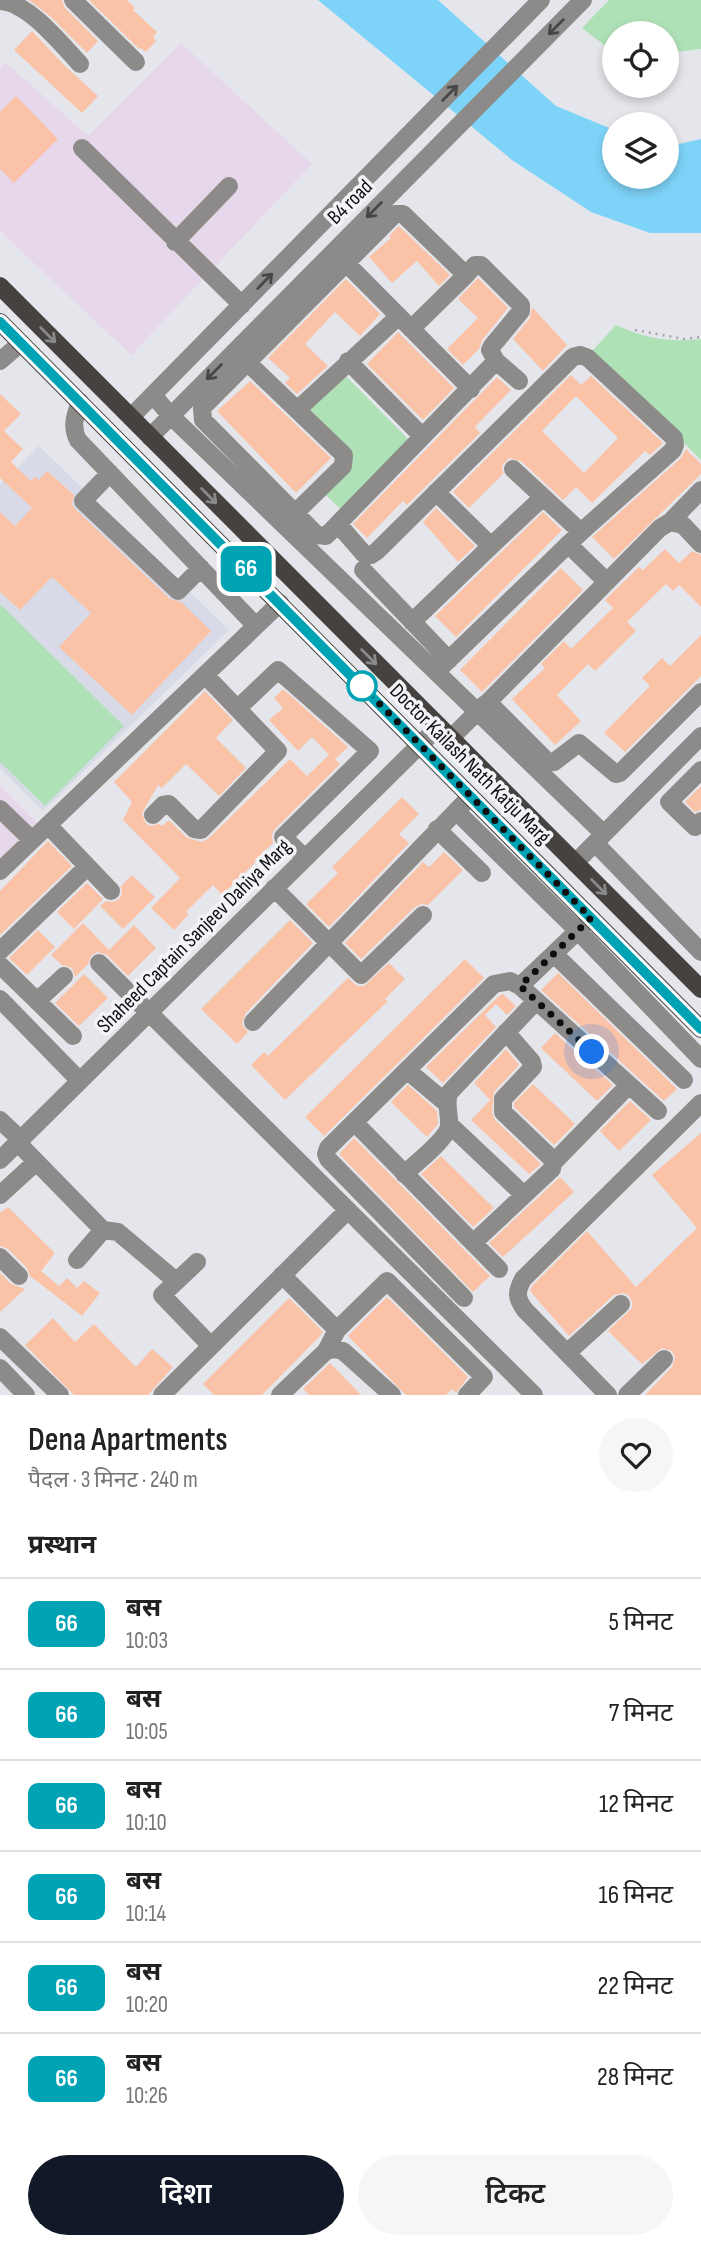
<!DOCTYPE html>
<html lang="hi">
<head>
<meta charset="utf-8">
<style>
  :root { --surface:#fff; --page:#f6f6f6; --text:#222; --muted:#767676; --line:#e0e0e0; --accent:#111827 }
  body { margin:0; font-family:"Sofia Sans Condensed","Noto Sans Devanagari",sans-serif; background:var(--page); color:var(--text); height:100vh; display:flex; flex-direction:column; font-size:26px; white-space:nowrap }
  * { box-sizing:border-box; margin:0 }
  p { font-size:23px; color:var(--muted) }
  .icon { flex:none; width:38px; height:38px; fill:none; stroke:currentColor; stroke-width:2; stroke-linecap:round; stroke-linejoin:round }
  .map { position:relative; height:1395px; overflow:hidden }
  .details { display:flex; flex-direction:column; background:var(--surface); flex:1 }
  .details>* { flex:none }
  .badge { padding:0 14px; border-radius:10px; font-size:24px; line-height:46px }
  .controls { position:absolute; left:602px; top:21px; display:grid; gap:14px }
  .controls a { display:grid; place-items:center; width:77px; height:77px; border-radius:50%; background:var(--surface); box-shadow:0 4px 10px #0003; font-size:35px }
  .you { position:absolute; width:35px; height:35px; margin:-18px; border:5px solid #fff; border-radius:50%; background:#1a73e8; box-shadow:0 0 0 10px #1a73e833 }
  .map>.badge { position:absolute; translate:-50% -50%; box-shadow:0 0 0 4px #fff }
  h2 { padding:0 28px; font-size:26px; line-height:63px }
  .round { display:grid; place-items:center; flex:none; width:74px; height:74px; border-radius:37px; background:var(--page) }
  .head { display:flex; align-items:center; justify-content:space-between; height:119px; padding:0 28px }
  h1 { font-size:33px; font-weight:600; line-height:52px }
  .action { display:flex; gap:14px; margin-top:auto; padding:14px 28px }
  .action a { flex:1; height:80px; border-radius:42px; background:var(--accent); color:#fff; font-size:28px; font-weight:600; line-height:80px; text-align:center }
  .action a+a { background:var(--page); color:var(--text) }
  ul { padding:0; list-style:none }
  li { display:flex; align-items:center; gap:21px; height:91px; padding:0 28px; border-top:2px solid var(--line) }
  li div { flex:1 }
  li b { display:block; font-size:26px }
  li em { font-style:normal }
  li .badge { min-width:77px; font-weight:700; text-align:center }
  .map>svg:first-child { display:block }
  .commercial { fill:#e6d7ea }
  .built { fill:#d8dbe7 }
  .green { fill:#afe1b7 }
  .water { fill:#7ed3f8 }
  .building { fill:#fac3a8; fill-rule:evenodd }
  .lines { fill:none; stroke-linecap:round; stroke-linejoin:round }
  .path { stroke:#a4a5a9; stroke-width:2.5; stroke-dasharray:2 5; stroke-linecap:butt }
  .minor { stroke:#8d8b89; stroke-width:18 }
  .major { stroke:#454240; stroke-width:18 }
  .oneway { stroke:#474746 }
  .oneway2 { stroke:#8a898a }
  .line-casing { stroke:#fff; stroke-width:16 }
  .line { stroke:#00a3b4; stroke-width:10 }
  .walk { stroke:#0e0f10; stroke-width:7; stroke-dasharray:0 12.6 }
  .stop-dot { fill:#fff; stroke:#00a3b4; stroke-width:3.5 }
  .labels { text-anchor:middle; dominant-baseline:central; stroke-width:7; stroke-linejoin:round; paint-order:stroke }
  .street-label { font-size:21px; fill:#0e0f10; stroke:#f2f4f8 }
</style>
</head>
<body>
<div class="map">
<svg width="701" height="1395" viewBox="0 0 701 1395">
  <rect width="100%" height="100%" fill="#e5e6eb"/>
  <!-- commercial -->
  <path class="commercial" d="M 181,43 L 312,164 L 131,355 L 0,231 L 0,68 L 5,62 L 88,136 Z
    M 0,785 L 37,823 L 0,859 Z"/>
  <!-- built -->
  <path class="built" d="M 39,446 L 229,630 L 43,811 L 0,768 L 0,485 Z"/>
  <!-- green -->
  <path class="green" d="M 609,0 L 701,0 L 701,49 L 667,53 L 667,33 L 614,33 L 614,48 L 608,48 L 582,28 Z
    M 616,325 C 644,338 670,343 701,339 L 701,460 L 592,351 Z
    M 344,374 L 410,441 L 341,510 L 322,491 L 349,464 L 302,416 Z
    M 0,604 L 124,726 L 45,806 L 0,762 Z"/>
  <!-- water -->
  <path class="water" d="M 318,0 L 438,0 L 556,106 L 614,130 L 614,177 L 667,177 L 667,141 L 679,144 L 701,139 L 701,233 L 650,233 L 591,212 L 512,160 Z"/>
  <!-- building -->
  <path class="building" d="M 29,0 L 62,0 L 65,8 L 98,41 L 87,53 L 51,17 Z
    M 89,0 L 127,0 L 135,8 L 133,10 L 157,32 L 153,37 L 156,41 L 146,52 L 140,48 L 139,49 Z
    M 32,31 L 65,66 L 98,96 L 82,113 L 14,50 Z
    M 16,96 L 58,139 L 14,183 L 0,169 L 0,112 Z
    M 399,226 L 450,275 L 439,286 L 417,261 L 392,283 L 369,257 L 391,238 L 389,236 Z
    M 478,278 L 508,308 L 483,339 L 479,349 L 463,365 L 447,349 L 478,318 L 458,299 Z
    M 346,279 L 380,314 L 360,336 L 335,312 L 305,344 L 328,366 L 297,394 L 285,383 L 290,378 L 268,358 Z
    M 532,307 L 567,345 L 543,371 L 513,339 L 530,318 Z
    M 398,332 L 454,388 L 423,420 L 367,364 Z
    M 571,375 L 581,385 L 591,376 L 663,443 L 650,455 L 645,451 L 592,503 L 576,487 L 563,500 L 521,461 L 509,458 L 502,466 L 503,474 L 469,508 L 453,492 ZM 576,396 L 618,438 L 584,473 L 542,431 Z
    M 497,377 L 511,390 L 475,427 L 480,433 L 407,505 L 403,501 L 367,538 L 353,524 Z
    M 250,381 L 331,458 L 296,493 L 217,411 Z
    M 0,394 L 21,414 L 4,431 L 23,449 L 11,462 L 31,481 L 35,477 L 39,480 L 47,471 L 74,495 L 72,504 L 75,509 L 170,599 L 181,602 L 211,631 L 132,715 L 59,647 L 91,613 L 52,577 L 20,610 L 0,592 L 0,512 L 15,526 L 32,508 L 0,478 Z
    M 686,449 L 701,464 L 701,474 L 614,559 L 592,537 L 681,458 Z
    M 436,508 L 475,546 L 458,562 L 423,522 Z
    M 543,512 L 562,530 L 456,637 L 435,616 Z
    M 665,549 L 679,563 L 692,551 L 701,555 L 701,607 L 679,585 L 673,591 L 666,584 L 627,622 L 636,631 L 595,671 L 588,664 L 557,695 L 581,721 L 555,745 L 512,699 L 545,668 L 541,664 L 564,641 L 571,649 L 613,608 L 605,600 L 639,567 L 643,570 Z
    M 561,568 L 583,590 L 482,692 L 460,670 Z
    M 701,635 L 701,676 L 625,752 L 604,733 L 650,686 L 642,678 L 662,658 L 670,666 Z
    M 283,689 L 348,747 L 335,759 L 340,764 L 275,829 L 272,835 L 273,843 L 255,860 L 256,862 L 222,895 L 213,885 L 186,912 L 189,914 L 174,930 L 151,908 L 180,878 L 123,820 L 132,802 L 114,782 L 205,691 L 233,720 L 216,738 L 246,768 L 219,796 L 186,764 L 162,788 L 158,785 L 142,813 L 145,822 L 149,826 L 159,824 L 162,826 L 169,820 L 187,838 L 202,842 L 209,838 L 290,759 L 307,776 L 329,755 L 312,737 L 298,751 L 269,720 L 283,708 L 274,698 Z
    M 701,786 L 701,810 L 695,812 L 685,802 Z
    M 402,797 L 419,814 L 399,834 L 409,843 L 329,927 L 306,904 L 338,873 L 332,867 Z
    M 48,841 L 72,866 L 0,935 L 0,891 Z
    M 444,852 L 463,870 L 428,905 L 421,904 L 415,907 L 361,959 L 345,943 L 423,862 L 429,867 Z
    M 132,875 L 155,897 L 123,929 L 100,906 L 106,901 L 113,902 L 119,899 L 122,894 L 121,886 Z
    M 87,883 L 103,899 L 74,929 L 57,912 Z
    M 290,920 L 313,943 L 245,1014 L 242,1024 L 248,1032 L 237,1044 L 201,1009 Z
    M 83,923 L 109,950 L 134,925 L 156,948 L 128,976 L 107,955 L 97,952 L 91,956 L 88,964 L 75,977 L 72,968 L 62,965 L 51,955 Z
    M 38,930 L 55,947 L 27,975 L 9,958 Z
    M 465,959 L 484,978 L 324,1136 L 305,1117 Z
    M 389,963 L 405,979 L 385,999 L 388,1001 L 285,1100 L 251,1065 L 264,1052 L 268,1056 L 348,978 L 357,986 L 364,986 Z
    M 558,973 L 677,1089 L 664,1101 L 541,990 Z
    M 84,974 L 108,998 L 79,1026 L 55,1003 Z
    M 503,994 L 516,1006 L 507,1015 L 496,1004 L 485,1015 L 496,1027 L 443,1083 L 426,1067 L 500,995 Z
    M 555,1033 L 613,1085 L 597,1101 L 541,1048 Z
    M 506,1049 L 519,1065 L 494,1092 L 492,1113 L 495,1120 L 541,1164 L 529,1174 L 471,1120 L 490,1100 L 474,1083 Z
    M 533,1084 L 575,1124 L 554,1145 L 514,1107 L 514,1103 Z
    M 408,1085 L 437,1111 L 438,1124 L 427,1137 L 391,1102 Z
    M 630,1101 L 651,1120 L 619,1151 L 600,1131 Z
    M 701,1133 L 701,1395 L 645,1395 L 672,1367 L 675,1357 L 672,1351 L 662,1348 L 642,1364 L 608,1331 L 632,1308 L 632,1301 L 629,1296 L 624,1293 L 614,1295 L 569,1336 L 530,1291 L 532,1286 L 587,1231 L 636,1287 L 697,1228 L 652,1175 Z
    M 354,1138 L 490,1276 L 473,1292 L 339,1154 Z
    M 441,1156 L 494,1208 L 473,1227 L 421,1174 Z
    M 560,1177 L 574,1192 L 503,1257 L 489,1243 Z
    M 8,1207 L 55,1253 L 41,1271 L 59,1286 L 67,1278 L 77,1288 L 84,1281 L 100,1293 L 82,1316 L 30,1276 L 27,1268 L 8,1249 L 0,1246 L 0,1213 Z
    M 0,1273 L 11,1284 L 25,1289 L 0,1312 Z
    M 387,1297 L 468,1377 L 456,1393 L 452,1389 L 446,1395 L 406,1395 L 348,1336 Z
    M 289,1298 L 323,1332 L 321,1335 L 262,1395 L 214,1395 L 203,1384 Z
    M 53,1318 L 75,1342 L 94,1324 L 136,1367 L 152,1349 L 173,1367 L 148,1395 L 74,1395 L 25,1345 Z
    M 330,1363 L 361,1395 L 309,1395 L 303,1389 Z"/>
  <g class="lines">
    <!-- path -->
    <path class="path" d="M 635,330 L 684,339 L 701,337"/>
    <!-- minor -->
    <path class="minor" d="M 73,0 L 136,62
      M 0,1 C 28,2 61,44 80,64
      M 82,148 L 242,305
      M 175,242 L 229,186
      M 339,256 L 471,389
      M 466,275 L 475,265 L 481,265 L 521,305 L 521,311 L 492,346 L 490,350 L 496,361 L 519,381
      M 411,329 L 466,275 L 403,214 L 395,214 L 202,408 L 203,420 L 317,535 L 326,536 L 496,361
      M 0,361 L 21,343
      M 348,361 L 422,436
      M 247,362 L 344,455 L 343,466 L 287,521
      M 153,395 L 171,416 L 604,834
      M 80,402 C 75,416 71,426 78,440 L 256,626
      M 297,410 L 399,316
      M 131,417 L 541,0
      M 150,437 L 583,0
      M 513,469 L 581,532
      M 110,473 L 83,501 L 178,591 L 201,568
      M 670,522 L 701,490
      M 338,524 L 364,554 L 371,555 L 377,551 L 573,357 L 580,355 L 588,358 L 674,438 L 675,445 L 673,450 L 581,532 L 436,672
      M 568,544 L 607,582
      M 701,544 L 683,525 L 670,522 L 660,528 L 488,702 L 547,761 L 554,762 L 579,743 L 616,774 L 620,773 L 701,692
      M 491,546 L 543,497
      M 363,570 L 449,660
      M 412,622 L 491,546 L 436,492
      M 238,708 L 278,670 L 370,751 L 283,837 L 305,858
      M 451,738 L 485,704
      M 701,770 L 669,802 L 695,827 L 701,821
      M 0,809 L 32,840
      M 456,811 L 578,931 L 701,1059
      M 153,815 L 163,805 L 169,804 L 194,829 L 201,830 L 278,751 L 205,675
      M 48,825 L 111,891
      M 437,829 L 482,873
      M 595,843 L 701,952
      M 575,863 L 701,736
      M 0,871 L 280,603
      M 274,888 L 361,975 L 423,915
      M 586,923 L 520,986 L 658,1111
      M 0,951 L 87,867
      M 554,954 L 684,1080
      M 99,963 L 534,1395
      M 0,965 L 73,1036
      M 0,999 L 80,1081
      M 37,1001 L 64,976
      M 253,1022 L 464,803
      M 408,1071 L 446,1103
      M 0,1120 L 20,1139
      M 355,1123 L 499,1269
      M 449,1124 L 524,1195
      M 17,1142 L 103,1230 L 118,1232 L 176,1281
      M 0,1160 L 439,726
      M 553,1163 L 629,1085
      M 404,1174 C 415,1164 447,1139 449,1126 C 450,1114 445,1105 449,1093 L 536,1001
      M 0,1195 L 36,1162
      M 473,1243 L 552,1169 L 553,1163 L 551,1158 L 503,1112 L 503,1099 L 533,1067 L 532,1062 L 506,1032
      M 0,1257 L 19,1276
      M 77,1260 L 103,1230
      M 197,1262 L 162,1295 L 211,1346
      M 282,1275 L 337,1330
      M 464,1298 L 328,1159 L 326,1154 L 328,1148 L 494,984 L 510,981 L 520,986
      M 0,1337 L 60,1395
      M 326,1351 L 334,1349 L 343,1351 L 392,1395
      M 567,1353 L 621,1304
      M 0,1368 L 26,1395
      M 162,1395 L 348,1210
      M 280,1395 L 326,1351 L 337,1330 L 387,1281 L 484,1377 L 467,1395
      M 608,1395 L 525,1310 C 516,1298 516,1292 523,1279 L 701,1103
      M 627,1395 L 664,1359"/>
    <!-- major -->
    <path class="major" d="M 0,286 L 701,989
      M 0,322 L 701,1029"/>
  </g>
  <!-- one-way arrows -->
  <defs><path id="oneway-shaft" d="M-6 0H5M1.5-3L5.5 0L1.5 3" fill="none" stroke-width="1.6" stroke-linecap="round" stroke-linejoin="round" transform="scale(1.75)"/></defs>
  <g class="oneway">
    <use href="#oneway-shaft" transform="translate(556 27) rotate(135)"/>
    <use href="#oneway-shaft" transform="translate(450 93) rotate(-45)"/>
    <use href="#oneway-shaft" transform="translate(374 210) rotate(135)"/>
    <use href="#oneway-shaft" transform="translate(265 281) rotate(-46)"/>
    <use href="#oneway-shaft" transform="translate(214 372) rotate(135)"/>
  </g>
  <g class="oneway2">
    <use href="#oneway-shaft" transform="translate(48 335) rotate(45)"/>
    <use href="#oneway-shaft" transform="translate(209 496) rotate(45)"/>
    <use href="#oneway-shaft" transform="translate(369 657) rotate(45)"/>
    <use href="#oneway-shaft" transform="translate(599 887) rotate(45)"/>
  </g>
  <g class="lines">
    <defs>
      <path id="line" d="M 0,322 L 701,1029"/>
    </defs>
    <!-- line casing -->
    <use href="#line" class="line-casing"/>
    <!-- line -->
    <use href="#line" class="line"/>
    <!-- walk -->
    <path class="walk" d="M 362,686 L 591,918 L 520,986 L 592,1052"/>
  </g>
  <!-- markers -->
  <circle class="stop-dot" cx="362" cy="686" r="14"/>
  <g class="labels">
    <!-- street labels -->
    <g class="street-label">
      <text transform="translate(350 202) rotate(-45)">B4 road</text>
      <text transform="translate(470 764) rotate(45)">Doctor Kailash Nath Katju Marg</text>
      <text transform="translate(194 936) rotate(-45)">Shaheed Captain Sanjeev Dahiya Marg</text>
    </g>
  </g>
</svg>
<div class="controls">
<a><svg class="icon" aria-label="locate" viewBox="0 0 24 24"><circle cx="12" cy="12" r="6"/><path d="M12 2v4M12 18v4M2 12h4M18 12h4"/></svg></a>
<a><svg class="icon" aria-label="layers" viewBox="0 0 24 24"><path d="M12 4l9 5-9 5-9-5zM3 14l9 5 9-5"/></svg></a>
</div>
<div class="you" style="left:592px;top:1052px"></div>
<b class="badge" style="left:246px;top:569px;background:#00a3b4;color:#fff">66</b>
</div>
<section class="details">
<div class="head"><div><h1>Dena Apartments</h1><p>पैदल · 3 मिनट · 240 m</p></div><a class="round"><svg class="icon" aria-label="heart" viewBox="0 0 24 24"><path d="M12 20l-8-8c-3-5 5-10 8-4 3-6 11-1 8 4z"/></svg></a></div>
<h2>प्रस्थान</h2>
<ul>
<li><span class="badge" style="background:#00a3b4;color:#fff">66</span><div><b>बस</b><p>10:03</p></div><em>5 मिनट</em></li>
<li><span class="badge" style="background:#00a3b4;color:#fff">66</span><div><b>बस</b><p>10:05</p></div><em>7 मिनट</em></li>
<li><span class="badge" style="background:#00a3b4;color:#fff">66</span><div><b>बस</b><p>10:10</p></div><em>12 मिनट</em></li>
<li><span class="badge" style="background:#00a3b4;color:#fff">66</span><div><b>बस</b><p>10:14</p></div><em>16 मिनट</em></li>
<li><span class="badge" style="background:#00a3b4;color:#fff">66</span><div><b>बस</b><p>10:20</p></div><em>22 मिनट</em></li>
<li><span class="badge" style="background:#00a3b4;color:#fff">66</span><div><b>बस</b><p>10:26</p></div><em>28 मिनट</em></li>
</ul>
<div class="action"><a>दिशा</a><a>टिकट</a></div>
</section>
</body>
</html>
